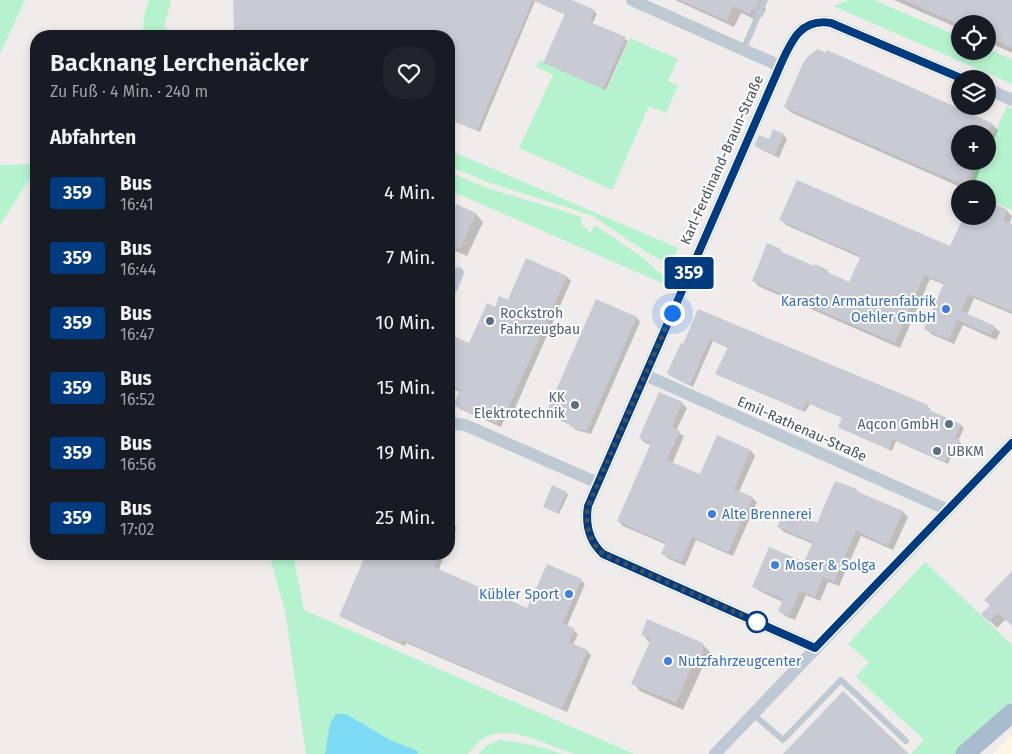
<!DOCTYPE html>
<html lang="de">
<head>
<meta charset="utf-8">
<style>
  :root { --surface:#171b24; --page:#20242c; --text:#f1f3f6; --muted:#9ea1a6 }
  body { margin:0; font-family:"Fira Sans",sans-serif; background:var(--page); color:var(--text); height:100vh; display:flex; flex-direction:column; font-size:19px; white-space:nowrap }
  * { box-sizing:border-box; margin:0 }
  p { font-size:16px; color:var(--muted) }
  .icon { flex:none; width:28px; height:28px; fill:none; stroke:currentColor; stroke-width:2; stroke-linecap:round; stroke-linejoin:round }
  .map { position:relative; flex:1; overflow:hidden }
  .details { position:absolute; left:30px; top:30px; width:425px; height:530px; display:flex; flex-direction:column; background:var(--surface); border-radius:20px; box-shadow:0 2px 8px #0003 }
  .details>* { flex:none }
  .badge { padding:0 10px; border-radius:4px; font-size:18px; line-height:32px }
  .fabs { position:absolute; left:951px; top:15px; display:grid; gap:10px }
  .fabs a { display:grid; place-items:center; width:45px; height:45px; border-radius:50%; background:var(--surface); box-shadow:0 2px 8px #0003; font-size:25px }
  .you { position:absolute; width:25px; height:25px; margin:-12px; border:4px solid #fff; border-radius:50%; background:#1a73e8; box-shadow:0 0 0 8px #1a73e833 }
  .map>.badge { position:absolute; translate:-50% -50%; box-shadow:0 0 0 2px #fff }
  h2 { padding:0 20px; font-size:19px; line-height:45px }
  .round { display:grid; place-items:center; flex:none; width:52px; height:52px; border-radius:20px; background:var(--page) }
  .head { display:flex; align-items:center; justify-content:space-between; height:85px; padding:0 20px }
  h1 { font-size:24px; font-weight:600; line-height:38px }
  ul { padding:0; list-style:none }
  li { display:flex; align-items:center; gap:15px; height:65px; padding:0 20px }
  li div { flex:1 }
  li b { display:block; font-size:19px }
  li em { font-style:normal }
  li .badge { min-width:55px; font-weight:700; text-align:center }
  .map>svg:first-child { display:block }
  .commercial { fill:#fef6e3 }
  .green { fill:#b5f3ce }
  .water { fill:#7edbf5 }
  .shadow { fill:#0003 }
  .building { fill:#c8cbd3 }
  .lines { fill:none; stroke-linecap:round; stroke-linejoin:round }
  .service { stroke:#bec9d4; stroke-width:6 }
  .minor { stroke:#bec9d4; stroke-width:12 }
  .primary { stroke:#a9bccf; stroke-width:19 }
  .line-casing { stroke:#fff; stroke-width:11 }
  .line { stroke:#003b80; stroke-width:8 }
  .walk { stroke:#43505c; stroke-width:5; stroke-dasharray:0 9 }
  .shop-dot { fill:#3f7fe0; stroke:#fff; stroke-width:2 }
  .service-dot { fill:#5c6f8a; stroke:#fff; stroke-width:2 }
  .stop-dot { fill:#fff; stroke:#003b80; stroke-width:2.5 }
  .labels { text-anchor:middle; dominant-baseline:central; stroke-width:4; stroke-linejoin:round; paint-order:stroke }
  .street-label { font-size:14px; fill:#43505c; stroke:#fff }
  .shop-label { font-size:14px; fill:#366cbe; stroke:#fff; text-anchor:start }
  .service-label { font-size:14px; fill:#4e5e75; stroke:#fff; text-anchor:start }
</style>
</head>
<body>
<div class="map">
<svg width="1012" height="754" viewBox="0 0 1012 754">
  <rect width="100%" height="100%" fill="#f0ecec"/>
  <!-- commercial -->
  <path class="commercial" d="M 1012,734 L 1012,754 L 993,754 Z"/>
  <!-- green -->
  <path class="green" d="M 0,0 L 25,0 L 0,54 Z
    M 149,0 L 171,0 L 164,28 L 183,36 L 143,36 L 144,16 Z
    M 849,0 L 874,0 L 960,37 L 960,51 L 988,51 L 988,49 L 1012,59 L 1012,84 L 833,6 Z
    M 630,38 L 678,59 L 668,81 L 678,86 L 666,113 L 649,106 L 612,190 L 519,148 L 553,75 L 536,67 L 539,60 L 607,90 Z
    M 1007,106 L 1012,109 L 1012,210 L 988,199 L 988,189 L 967,189 L 980,161 L 988,161 L 988,146 Z
    M 449,150 L 678,248 L 671,265 L 646,252 L 591,215 L 487,182 L 449,166 Z
    M 36,164 L 36,169 L 0,225 L 0,165 Z
    M 449,172 L 487,188 L 573,214 L 582,218 L 581,224 L 590,233 L 595,225 L 642,257 L 663,276 L 664,284 L 449,190 Z
    M 269,554 L 293,554 L 304,610 L 634,754 C 619,754 590,754 576,754 C 548,748 510,720 481,740 C 476,743 472,750 468,754 L 306,754 L 285,611 Z
    M 925,562 L 1012,645 L 1012,702 L 957,754 L 911,754 L 924,740 L 856,677 L 869,662 L 848,644 Z
    M 499,740 C 521,742 541,746 562,754 L 479,754 L 486,746 Z"/>
  <!-- water -->
  <path class="water" d="M 336,714 L 346,714 L 390,740 L 418,751 L 418,754 L 325,754 L 330,723 Z"/>
  <!-- shadow -->
  <path class="shadow" d="M 234,0 L 568,0 L 594,11 L 597,14 L 592,24 L 628,41 L 606,90 L 545,63 L 566,15 L 535,1 L 480,132 L 449,119 L 449,36 L 238,36 L 235,29 Z
    M 675,0 L 767,0 L 764,7 L 766,9 L 762,17 L 759,16 L 757,20 L 741,13 L 734,27 Z
    M 894,0 L 1012,0 L 1012,53 L 988,42 L 988,24 L 960,24 L 960,29 Z
    M 785,107 L 992,124 L 998,130 L 988,154 L 988,134 L 960,134 L 960,161 L 984,161 L 972,189 L 965,189 L 792,113 Z
    M 783,135 L 787,139 L 779,158 L 760,149 L 756,145 Z
    M 988,203 L 1007,211 L 1012,216 L 1009,224 L 1012,225 L 1012,314 L 974,298 L 967,315 L 994,327 L 1000,332 L 996,340 L 963,325 L 954,344 L 931,334 L 926,329 L 945,285 L 930,279 L 900,348 L 758,286 L 753,280 L 780,250 L 785,255 L 815,268 L 827,271 L 832,275 L 850,283 L 861,258 L 786,225 L 781,220 L 951,248 L 988,216 Z
    M 457,206 L 476,214 L 483,222 L 467,256 L 449,248 L 449,224 Z
    M 567,277 L 571,281 L 512,415 L 507,413 L 501,427 L 460,409 L 455,404 L 460,392 L 449,387 L 449,336 L 470,344 L 495,308 Z
    M 597,301 L 637,318 L 640,322 L 591,434 L 576,430 L 571,425 L 550,416 L 547,413 Z
    M 699,310 L 927,406 L 930,409 L 929,412 L 961,425 L 964,428 L 958,441 L 962,444 L 959,452 L 954,450 L 948,464 L 896,441 L 892,451 L 842,429 L 839,426 L 843,418 L 810,404 L 805,412 L 720,376 L 717,373 L 728,348 L 713,341 L 693,387 L 678,380 L 672,375 Z
    M 682,403 L 687,408 L 676,431 L 684,436 L 672,464 L 701,475 L 718,437 L 751,451 L 755,456 L 739,492 L 752,498 L 757,502 L 733,556 L 696,540 L 685,566 L 667,558 L 663,553 L 667,545 L 623,526 L 618,521 L 651,445 L 645,443 L 640,438 Z
    M 856,490 L 860,494 L 903,512 L 908,517 L 893,550 L 861,536 L 839,586 L 828,582 L 820,601 L 806,595 L 795,620 L 785,616 L 780,611 L 783,602 L 759,591 L 754,586 L 805,563 L 813,544 L 784,532 L 779,527 L 817,525 Z
    M 566,493 L 568,495 L 559,514 L 546,508 Z
    M 449,522 L 457,527 L 449,546 Z
    M 367,554 L 445,554 L 438,571 L 528,609 L 581,580 L 585,584 L 567,626 L 578,634 L 573,645 L 587,651 L 591,655 L 567,712 L 406,643 L 405,646 L 345,619 L 341,615 Z
    M 1012,572 L 1012,625 L 1006,619 L 997,628 L 983,614 L 991,605 Z
    M 642,634 L 703,645 L 710,652 L 710,662 L 707,660 L 704,666 L 703,666 L 683,710 L 640,691 L 633,683 L 650,643 Z"/>
  <!-- building -->
  <path class="building" d="M 233,0 L 572,0 L 595,10 L 590,22 L 626,37 L 603,89 L 543,63 L 565,14 L 533,0 L 477,131 L 449,119 L 449,36 L 237,36 L 234,30 Z
    M 680,0 L 760,0 L 755,11 L 752,9 L 750,14 L 733,6 L 727,21 Z
    M 904,0 L 1012,0 L 1012,48 L 988,37 L 988,24 L 958,24 Z
    M 818,49 L 826,53 L 827,50 L 992,123 L 987,134 L 960,134 L 960,161 L 975,161 L 965,186 L 784,107 L 803,63 L 808,56 Z
    M 773,129 L 784,134 L 775,155 L 754,146 L 759,135 L 769,139 Z
    M 797,180 L 950,246 L 964,216 L 988,216 L 988,201 L 1008,210 L 1003,220 L 1012,224 L 1012,312 L 969,294 L 961,311 L 995,326 L 991,335 L 957,320 L 949,340 L 924,329 L 944,283 L 924,275 L 895,343 L 752,281 L 767,243 L 781,249 L 780,251 L 814,266 L 815,264 L 828,270 L 827,272 L 849,282 L 861,256 L 779,220 Z
    M 456,204 L 476,213 L 460,249 L 449,245 L 449,221 Z
    M 526,258 L 567,276 L 507,411 L 502,409 L 496,423 L 453,405 L 460,390 L 449,385 L 449,334 L 469,343 L 487,303 L 495,307 L 499,296 L 508,300 Z
    M 596,299 L 637,317 L 587,431 L 573,428 L 566,422 L 546,413 Z
    M 698,309 L 928,405 L 927,409 L 961,424 L 955,438 L 960,440 L 956,450 L 951,448 L 945,462 L 893,439 L 889,449 L 838,427 L 842,417 L 807,402 L 802,410 L 715,374 L 728,347 L 710,339 L 690,385 L 674,378 L 667,373 L 681,343 L 683,344 Z
    M 659,392 L 683,402 L 672,427 L 680,431 L 667,460 L 700,474 L 717,435 L 751,450 L 734,489 L 753,497 L 728,552 L 692,537 L 681,562 L 661,554 L 666,543 L 617,521 L 651,443 L 639,438 Z
    M 835,481 L 857,489 L 856,491 L 903,511 L 888,546 L 856,531 L 834,582 L 823,577 L 815,597 L 800,591 L 789,616 L 778,611 L 783,599 L 752,587 L 769,547 L 804,562 L 813,542 L 777,527 L 785,510 L 817,523 Z
    M 552,485 L 567,492 L 557,513 L 543,507 Z
    M 366,554 L 440,554 L 434,567 L 527,608 L 547,564 L 582,579 L 563,623 L 575,629 L 569,642 L 588,650 L 562,709 L 402,640 L 401,643 L 339,616 Z
    M 1012,571 L 1012,626 L 998,613 L 989,622 L 981,614 L 990,605 L 984,600 Z
    M 647,619 L 703,643 L 703,655 L 699,654 L 697,660 L 695,659 L 676,703 L 631,684 L 651,639 L 641,635 Z
    M 843,691 L 909,754 L 783,754 Z"/>
  <g class="lines">
    <!-- service -->
    <path class="service" d="M 743,50 L 765,0
      M 753,714 L 783,740 L 841,680 L 906,741"/>
    <!-- minor -->
    <path class="minor" d="M 632,0 L 780,66
      M 988,89 L 1012,100
      M 449,293 L 458,273
      M 645,375 L 948,510
      M 449,423 L 465,425 L 598,483
      M 815,648 L 603,554 C 589,541 585,525 588,506 L 780,66 C 791,42 800,18 831,23 L 963,79
      M 715,754 L 1012,443"/>
    <!-- primary -->
    <path class="primary" d="M 965,754 L 1012,713"/>
  </g>
  <g class="lines">
    <defs>
      <path id="line" d="M 963,79 L 831,23 C 800,18 791,42 780,66 L 588,506 C 585,525 589,541 603,554 L 815,648 L 1012,443"/>
    </defs>
    <!-- line casing -->
    <use href="#line" class="line-casing"/>
    <!-- line -->
    <use href="#line" class="line"/>
    <!-- walk -->
    <path class="walk" d="M 672,313 L 588,506 C 585,525 589,541 603,554 L 762,624 L 757,622"/>
  </g>
  <!-- markers -->
  <g class="shop-dot">
    <circle cx="946" cy="309" r="5"/>
    <circle cx="712" cy="514" r="5"/>
    <circle cx="775" cy="565" r="5"/>
    <circle cx="569" cy="594" r="5"/>
    <circle cx="668" cy="661" r="5"/>
  </g>
  <g class="service-dot">
    <circle cx="490" cy="321" r="5"/>
    <circle cx="575" cy="405" r="5"/>
    <circle cx="949" cy="424" r="5"/>
    <circle cx="937" cy="451" r="5"/>
  </g>
  <circle class="stop-dot" cx="757" cy="622" r="10"/>
  <g class="labels">
    <!-- street labels -->
    <g class="street-label">
      <text transform="translate(722 160) rotate(-66)">Karl-Ferdinand-Braun-Straße</text>
      <text transform="translate(802 429) rotate(24)">Emil-Rathenau-Straße</text>
    </g>
    <!-- shop labels -->
    <g class="shop-label">
      <text x="936" y="301" text-anchor="end">Karasto Armaturenfabrik<tspan x="936" dy="16">Oehler GmbH</tspan></text>
      <text x="722" y="514">Alte Brennerei</text>
      <text x="785" y="565">Moser &amp; Solga</text>
      <text x="559" y="594" text-anchor="end">Kübler Sport</text>
      <text x="678" y="661">Nutzfahrzeugcenter</text>
    </g>
    <!-- service labels -->
    <g class="service-label">
      <text x="500" y="313">Rockstroh<tspan x="500" dy="16">Fahrzeugbau</tspan></text>
      <text x="565" y="397" text-anchor="end">KK<tspan x="565" dy="16">Elektrotechnik</tspan></text>
      <text x="939" y="424" text-anchor="end">Aqcon GmbH</text>
      <text x="947" y="451">UBKM</text>
    </g>
  </g>
</svg>
<div class="fabs">
<a><svg class="icon" aria-label="locate" viewBox="0 0 24 24"><circle cx="12" cy="12" r="6"/><path d="M12 2v4M12 18v4M2 12h4M18 12h4"/></svg></a>
<a><svg class="icon" aria-label="layers" viewBox="0 0 24 24"><path d="M12 4l9 5-9 5-9-5zM3 14l9 5 9-5"/></svg></a>
<a>+</a>
<a>−</a>
</div>
<div class="you" style="left:672px;top:313px"></div>
<b class="badge" style="left:689px;top:273px;background:#003b80;color:#fff">359</b>
<section class="details">
<div class="head"><div><h1>Backnang Lerchenäcker</h1><p>Zu Fuß · 4 Min. · 240 m</p></div><a class="round"><svg class="icon" aria-label="heart" viewBox="0 0 24 24"><path d="M12 20l-8-8c-3-5 5-10 8-4 3-6 11-1 8 4z"/></svg></a></div>
<h2>Abfahrten</h2>
<ul>
<li><span class="badge" style="background:#003b80;color:#fff">359</span><div><b>Bus</b><p>16:41</p></div><em>4 Min.</em></li>
<li><span class="badge" style="background:#003b80;color:#fff">359</span><div><b>Bus</b><p>16:44</p></div><em>7 Min.</em></li>
<li><span class="badge" style="background:#003b80;color:#fff">359</span><div><b>Bus</b><p>16:47</p></div><em>10 Min.</em></li>
<li><span class="badge" style="background:#003b80;color:#fff">359</span><div><b>Bus</b><p>16:52</p></div><em>15 Min.</em></li>
<li><span class="badge" style="background:#003b80;color:#fff">359</span><div><b>Bus</b><p>16:56</p></div><em>19 Min.</em></li>
<li><span class="badge" style="background:#003b80;color:#fff">359</span><div><b>Bus</b><p>17:02</p></div><em>25 Min.</em></li>
</ul>
</section>
</div>
</body>
</html>
